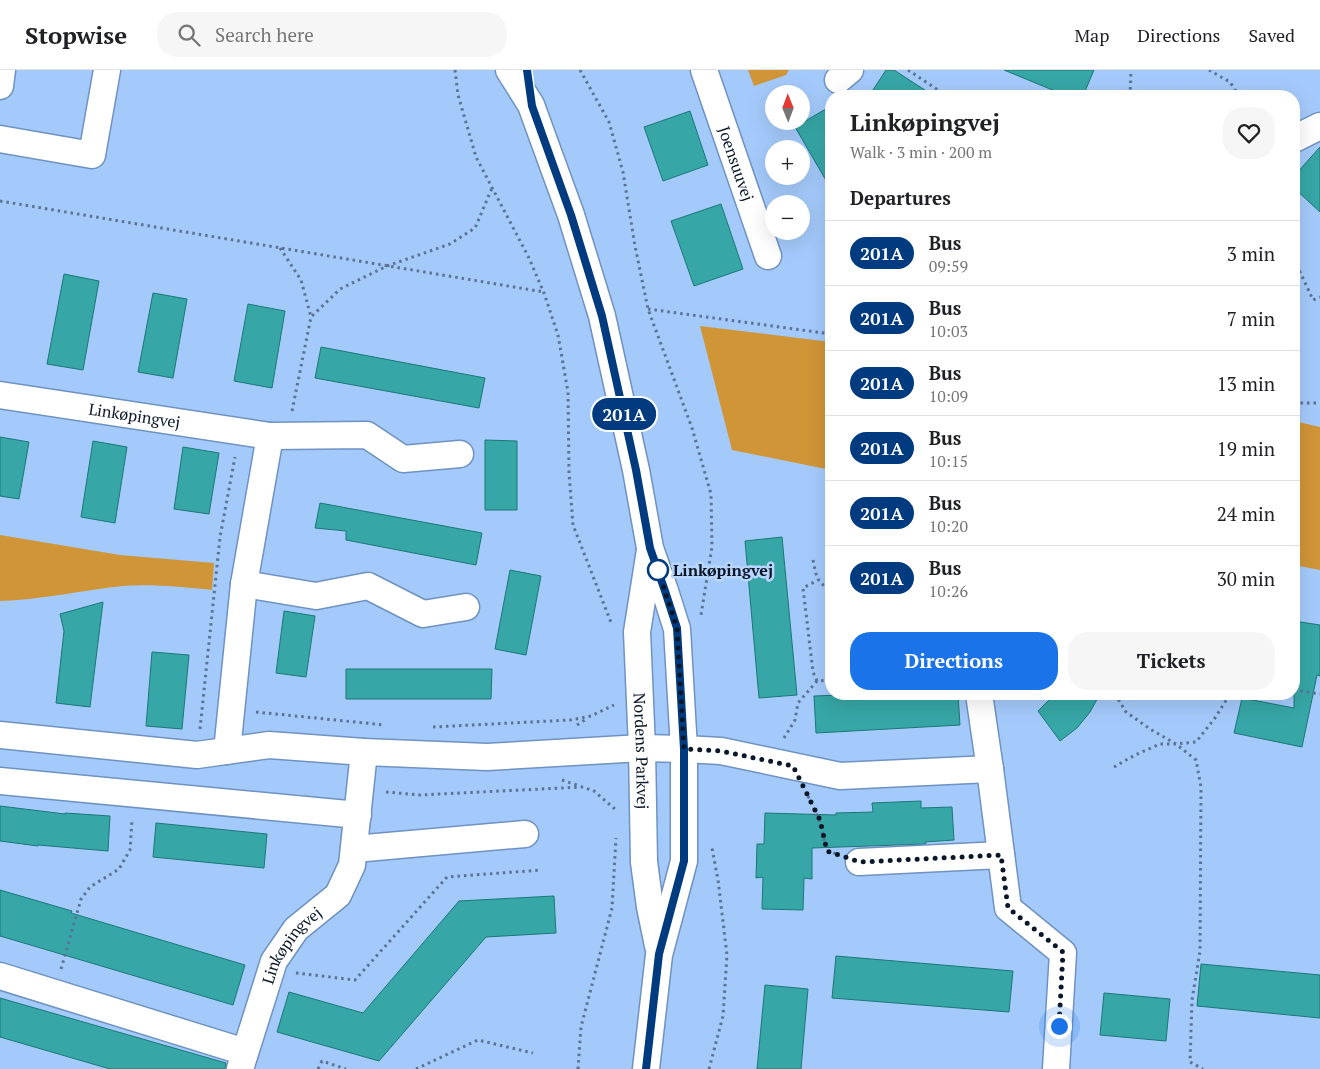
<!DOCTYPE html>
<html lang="en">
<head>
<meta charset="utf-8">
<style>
  :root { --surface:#fff; --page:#f6f6f6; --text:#202124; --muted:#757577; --line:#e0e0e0; --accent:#1a73e8 }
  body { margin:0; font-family:"PT Serif",serif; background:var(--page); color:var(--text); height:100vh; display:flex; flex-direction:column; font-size:19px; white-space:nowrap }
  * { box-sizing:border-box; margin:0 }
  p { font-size:16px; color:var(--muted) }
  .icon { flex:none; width:28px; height:28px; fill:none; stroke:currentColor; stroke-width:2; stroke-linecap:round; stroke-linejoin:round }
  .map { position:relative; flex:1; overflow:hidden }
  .side { position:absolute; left:825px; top:20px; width:475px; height:610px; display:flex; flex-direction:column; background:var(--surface); border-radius:20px; box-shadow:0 5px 20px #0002 }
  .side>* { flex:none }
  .badge { padding:0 10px; border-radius:16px; font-size:18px; line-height:32px }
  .needle { width:32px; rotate:359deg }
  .fabs { position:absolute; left:765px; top:15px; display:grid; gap:10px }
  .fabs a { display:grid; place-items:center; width:45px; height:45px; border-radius:50%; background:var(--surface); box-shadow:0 5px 20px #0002; font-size:25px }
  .you { position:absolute; width:25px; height:25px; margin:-12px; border:4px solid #fff; border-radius:50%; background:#1a73e8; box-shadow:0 0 0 8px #1a73e833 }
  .map>.badge { position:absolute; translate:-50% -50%; box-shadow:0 0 0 2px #fff }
  h2 { padding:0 25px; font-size:19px; line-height:45px }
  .round { display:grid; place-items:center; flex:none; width:52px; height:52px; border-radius:20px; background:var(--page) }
  .summary { display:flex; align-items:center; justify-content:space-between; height:85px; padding:0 25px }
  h1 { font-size:24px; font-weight:800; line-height:38px }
  .button { display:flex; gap:10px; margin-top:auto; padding:10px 25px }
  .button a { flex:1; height:58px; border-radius:20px; background:var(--accent); color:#fff; font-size:20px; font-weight:800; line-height:58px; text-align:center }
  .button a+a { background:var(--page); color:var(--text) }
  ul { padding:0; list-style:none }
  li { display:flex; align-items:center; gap:15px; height:65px; padding:0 25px; border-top:1px solid var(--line) }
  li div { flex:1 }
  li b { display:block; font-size:19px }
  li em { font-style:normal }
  li .badge { min-width:55px; font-weight:700; text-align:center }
  header { display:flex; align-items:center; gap:30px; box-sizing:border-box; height:70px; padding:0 25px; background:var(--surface); border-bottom:1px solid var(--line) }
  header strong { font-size:24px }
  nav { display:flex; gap:28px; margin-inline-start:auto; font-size:18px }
  .search { width:350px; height:45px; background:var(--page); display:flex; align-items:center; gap:12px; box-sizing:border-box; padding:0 18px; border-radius:20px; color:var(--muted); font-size:19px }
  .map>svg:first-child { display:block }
  .green { fill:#d09537 }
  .building { fill:#37a6a6; stroke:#1b7777 }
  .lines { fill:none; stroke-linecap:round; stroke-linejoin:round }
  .minor-casing { stroke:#6e92c1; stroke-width:29 }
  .path { stroke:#597395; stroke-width:3; stroke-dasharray:2.5 4; stroke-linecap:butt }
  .minor { stroke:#fff; stroke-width:26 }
  .line-casing { stroke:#fff; stroke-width:11 }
  .line { stroke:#003b80; stroke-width:8 }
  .walk { stroke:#0a1729; stroke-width:5; stroke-dasharray:0 9 }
  .stop-dot { fill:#fff; stroke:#003b80; stroke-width:2.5 }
  .labels { text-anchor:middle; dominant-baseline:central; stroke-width:5; stroke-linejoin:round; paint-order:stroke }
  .street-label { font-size:16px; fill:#0a1729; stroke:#b8d6fe }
  .stop-label { font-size:16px; font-weight:bold; fill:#0a1729; stroke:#b8d6fe; text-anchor:start }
</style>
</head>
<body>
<header>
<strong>Stopwise</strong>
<div class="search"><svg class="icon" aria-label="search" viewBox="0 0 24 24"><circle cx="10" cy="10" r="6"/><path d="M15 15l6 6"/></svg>Search here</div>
<nav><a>Map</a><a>Directions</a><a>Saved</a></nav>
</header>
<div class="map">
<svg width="1320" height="999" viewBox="0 0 1320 999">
  <rect width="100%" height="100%" fill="#a4cafb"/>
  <!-- green -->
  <path class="green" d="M 748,0 L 789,0 L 786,5 L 754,16 Z
    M 700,256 L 831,272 L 831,400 L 732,380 Z
    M 1294,351 L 1320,357 L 1320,500 L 1294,495 Z
    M 0,465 L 120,485 L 214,493 L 212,520 C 184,517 150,514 123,516 C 82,520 41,530 0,531 Z"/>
  <!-- building -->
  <path class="building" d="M 886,0 L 894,0 L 934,26 L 869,26 Z
    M 1004,0 L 1094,0 L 1083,26 L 1067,26 Z
    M 831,36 L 831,119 L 795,57 Z
    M 690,41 L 708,95 L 663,111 L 644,57 Z
    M 1320,77 L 1320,142 L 1294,118 L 1294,106 Z
    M 721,134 L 743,199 L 694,216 L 671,151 Z
    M 64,204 L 99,211 L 83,300 L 47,294 Z
    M 153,223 L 187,229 L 173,308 L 138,302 Z
    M 248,234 L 285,241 L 272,318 L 234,311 Z
    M 321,277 L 485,308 L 479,338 L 315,308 Z
    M 0,367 L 29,372 L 19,429 L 0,426 Z
    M 485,370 L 517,371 L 517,440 L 485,440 Z
    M 93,371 L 127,377 L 115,453 L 81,447 Z
    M 183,377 L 219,383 L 209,444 L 174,439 Z
    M 320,433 L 482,463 L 476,495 L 346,470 L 346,461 L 315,458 Z
    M 782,467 L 797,625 L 759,628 L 745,471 Z
    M 510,500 L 541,506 L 526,585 L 495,579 Z
    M 103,532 L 90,637 L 56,633 L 64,561 L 60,544 Z
    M 284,541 L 315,546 L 306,607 L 276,603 Z
    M 1294,551 L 1320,555 L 1320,606 L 1317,605 L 1302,677 L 1234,663 L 1242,628 L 1294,638 Z
    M 152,582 L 189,585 L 182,659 L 146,656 Z
    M 346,599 L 492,599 L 491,629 L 346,629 Z
    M 865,624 L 958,624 L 960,655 L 816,663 L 814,626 Z
    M 1050,624 L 1100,624 L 1090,642 L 1077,658 L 1060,671 L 1038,641 L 1049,630 Z
    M 921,731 L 921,738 L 952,737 L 954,770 L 925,772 L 926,774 L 812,778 L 812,809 L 804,808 L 803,840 L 762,839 L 763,807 L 756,808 L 757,774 L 764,774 L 765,743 L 836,745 L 836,743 L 873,742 L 872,733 Z
    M 0,736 L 65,744 L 65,743 L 110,746 L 108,781 L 38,775 L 38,776 L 0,771 Z
    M 156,753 L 267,764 L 264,798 L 153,787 Z
    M 0,820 L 72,841 L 71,843 L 245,895 L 233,935 L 0,866 Z
    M 554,826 L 556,863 L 486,867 L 379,991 L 277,962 L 289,922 L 363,943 L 459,831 Z
    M 836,886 L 1013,901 L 1009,942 L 832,928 Z
    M 1201,894 L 1320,905 L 1320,948 L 1197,936 Z
    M 765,915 L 808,919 L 801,999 L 757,999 Z
    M 1104,923 L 1170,929 L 1166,971 L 1100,965 Z
    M 0,928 L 226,993 L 225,999 L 110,999 L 0,967 Z"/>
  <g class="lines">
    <defs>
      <g id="minor">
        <path d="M 509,0 L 531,35 L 571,145 L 602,246 L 636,400 L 650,478 L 665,521 L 677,559 L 684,679 L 684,791 L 659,885 L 646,999"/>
        <path id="s1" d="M 704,0 L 768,186"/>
        <path d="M 838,10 L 850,0"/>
        <path d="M 0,16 L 2,0"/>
        <path d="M 0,69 L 92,85 L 107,0"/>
        <path d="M 1294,69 L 1320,56"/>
        <path id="s2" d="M 0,325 L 270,366 L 244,514 L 227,681"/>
        <path d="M 270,366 L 367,365 L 403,389 L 460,384"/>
        <path id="s3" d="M 650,480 L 637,562 L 642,678 L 644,792 L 650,837 L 658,876"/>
        <path d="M 244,514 L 316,526 L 368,516 L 423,544 L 466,537"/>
        <path d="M 979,624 L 990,699 L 1008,838 L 1063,883 L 1056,999"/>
        <path d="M 0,665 L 197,685 L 269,675 L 364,682 L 487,687 L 642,678 L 684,679 L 721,681 L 840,706 L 990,699"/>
        <path d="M 0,711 L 358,745"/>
        <path d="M 354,779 L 525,764"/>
        <path d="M 859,792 L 1001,785"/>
        <path d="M 0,906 L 245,982"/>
        <path id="s4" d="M 240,999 L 274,891 L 296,859 L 338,825 L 352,795 L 364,682"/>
      </g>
    </defs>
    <!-- minor casing -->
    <use href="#minor" class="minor-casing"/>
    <!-- path -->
    <path class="path" d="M 455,0 L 458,25 L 476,87 L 529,188 L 544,223 L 558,265 L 568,322 L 569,403 L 573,455 L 612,555
      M 580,0 L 609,52 L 623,102 L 635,176 L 648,239 L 692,358 L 711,424 L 712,477 L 701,545
      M 908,0 L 947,26
      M 1209,0 L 1230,12 L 1239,26
      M 1130,26 L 1131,0
      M 0,131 L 544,222
      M 280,178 L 301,210 L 311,247
      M 1294,189 L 1313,230 L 1320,227
      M 648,239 L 831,264
      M 1294,333 L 1320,333
      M 292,341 L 311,247 L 340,219 L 387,196 L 450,174 L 475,158 L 492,118
      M 813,490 C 816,503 816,515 831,518
      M 817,611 L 813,602 L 803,518 L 818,510
      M 1294,620 L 1320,624
      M 1115,624 L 1126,642 L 1150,659 L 1176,674 L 1196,690 L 1201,717 L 1200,881 L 1192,930 L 1190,992 L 1203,999
      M 256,642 L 385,655
      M 577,655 L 588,648
      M 433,657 L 570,650 L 591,646 L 614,635
      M 200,659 L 220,467 L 235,387
      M 784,668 L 795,650 L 798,633 L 817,611 L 831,610
      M 1114,697 L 1135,685 L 1160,674 L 1176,674 L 1196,672 L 1215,648 L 1230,624
      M 562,710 L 580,716
      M 386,722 L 420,725 L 582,717 L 594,721 L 616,740
      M 808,726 L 819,750 L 827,781 L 837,784
      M 61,899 L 81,829 L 90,817 L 119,799 L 130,780 L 132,750
      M 296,903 L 355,910 L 447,807 L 541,800
      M 318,999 L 322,991 L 346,999
      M 416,999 L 478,970 L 533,983
      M 578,999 L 581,957 L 612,838 L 616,768
      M 709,999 L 723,946 L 727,885 L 718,810 L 712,778"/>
    <!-- minor -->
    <use href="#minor" class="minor"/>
  </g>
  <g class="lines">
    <defs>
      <path id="line" d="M 527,0 L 532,36 L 571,145 L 602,246 L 636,400 L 650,478 L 665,521 L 677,558 L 684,679 L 684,791 L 659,884 L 646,999"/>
    </defs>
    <!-- line casing -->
    <use href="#line" class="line-casing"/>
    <!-- line -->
    <use href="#line" class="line"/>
    <!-- walk -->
    <path class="walk" d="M 658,500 L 677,558 L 684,679 L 721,681 L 793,696 L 820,750 L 827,781 L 860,792 L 1001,785 L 1008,838 L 1063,882 L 1059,956"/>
  </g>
  <!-- markers -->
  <circle class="stop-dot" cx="658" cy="500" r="10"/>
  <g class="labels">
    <!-- street labels -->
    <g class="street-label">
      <text stroke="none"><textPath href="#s1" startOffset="99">Joensuuvej</textPath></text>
      <text stroke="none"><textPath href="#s2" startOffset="136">Linkøpingvej</textPath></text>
      <text stroke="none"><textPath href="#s3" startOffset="202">Nordens Parkvej</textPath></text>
      <text stroke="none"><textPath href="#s4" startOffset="136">Linkøpingvej</textPath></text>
    </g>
    <!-- stop labels -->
    <g class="stop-label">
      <text x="673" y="500">Linkøpingvej</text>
    </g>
  </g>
</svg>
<div class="fabs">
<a><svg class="needle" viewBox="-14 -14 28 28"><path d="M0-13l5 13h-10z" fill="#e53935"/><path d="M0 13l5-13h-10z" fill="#757577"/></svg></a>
<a>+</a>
<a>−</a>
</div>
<div class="you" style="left:1059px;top:956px"></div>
<b class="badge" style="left:624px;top:344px;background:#003b80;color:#fff">201A</b>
<section class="side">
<div class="summary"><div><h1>Linkøpingvej</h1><p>Walk · 3 min · 200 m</p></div><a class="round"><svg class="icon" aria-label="heart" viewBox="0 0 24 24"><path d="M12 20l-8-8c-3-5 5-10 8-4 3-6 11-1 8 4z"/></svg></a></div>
<h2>Departures</h2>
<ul>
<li><span class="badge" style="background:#003b80;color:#fff">201A</span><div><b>Bus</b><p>09:59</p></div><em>3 min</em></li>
<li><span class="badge" style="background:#003b80;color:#fff">201A</span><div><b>Bus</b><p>10:03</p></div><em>7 min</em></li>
<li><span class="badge" style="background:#003b80;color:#fff">201A</span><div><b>Bus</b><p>10:09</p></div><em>13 min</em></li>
<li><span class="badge" style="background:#003b80;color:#fff">201A</span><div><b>Bus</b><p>10:15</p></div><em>19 min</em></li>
<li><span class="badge" style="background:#003b80;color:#fff">201A</span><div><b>Bus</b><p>10:20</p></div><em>24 min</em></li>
<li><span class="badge" style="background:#003b80;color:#fff">201A</span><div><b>Bus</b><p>10:26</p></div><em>30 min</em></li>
</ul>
<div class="button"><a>Directions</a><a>Tickets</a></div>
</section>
</div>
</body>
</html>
